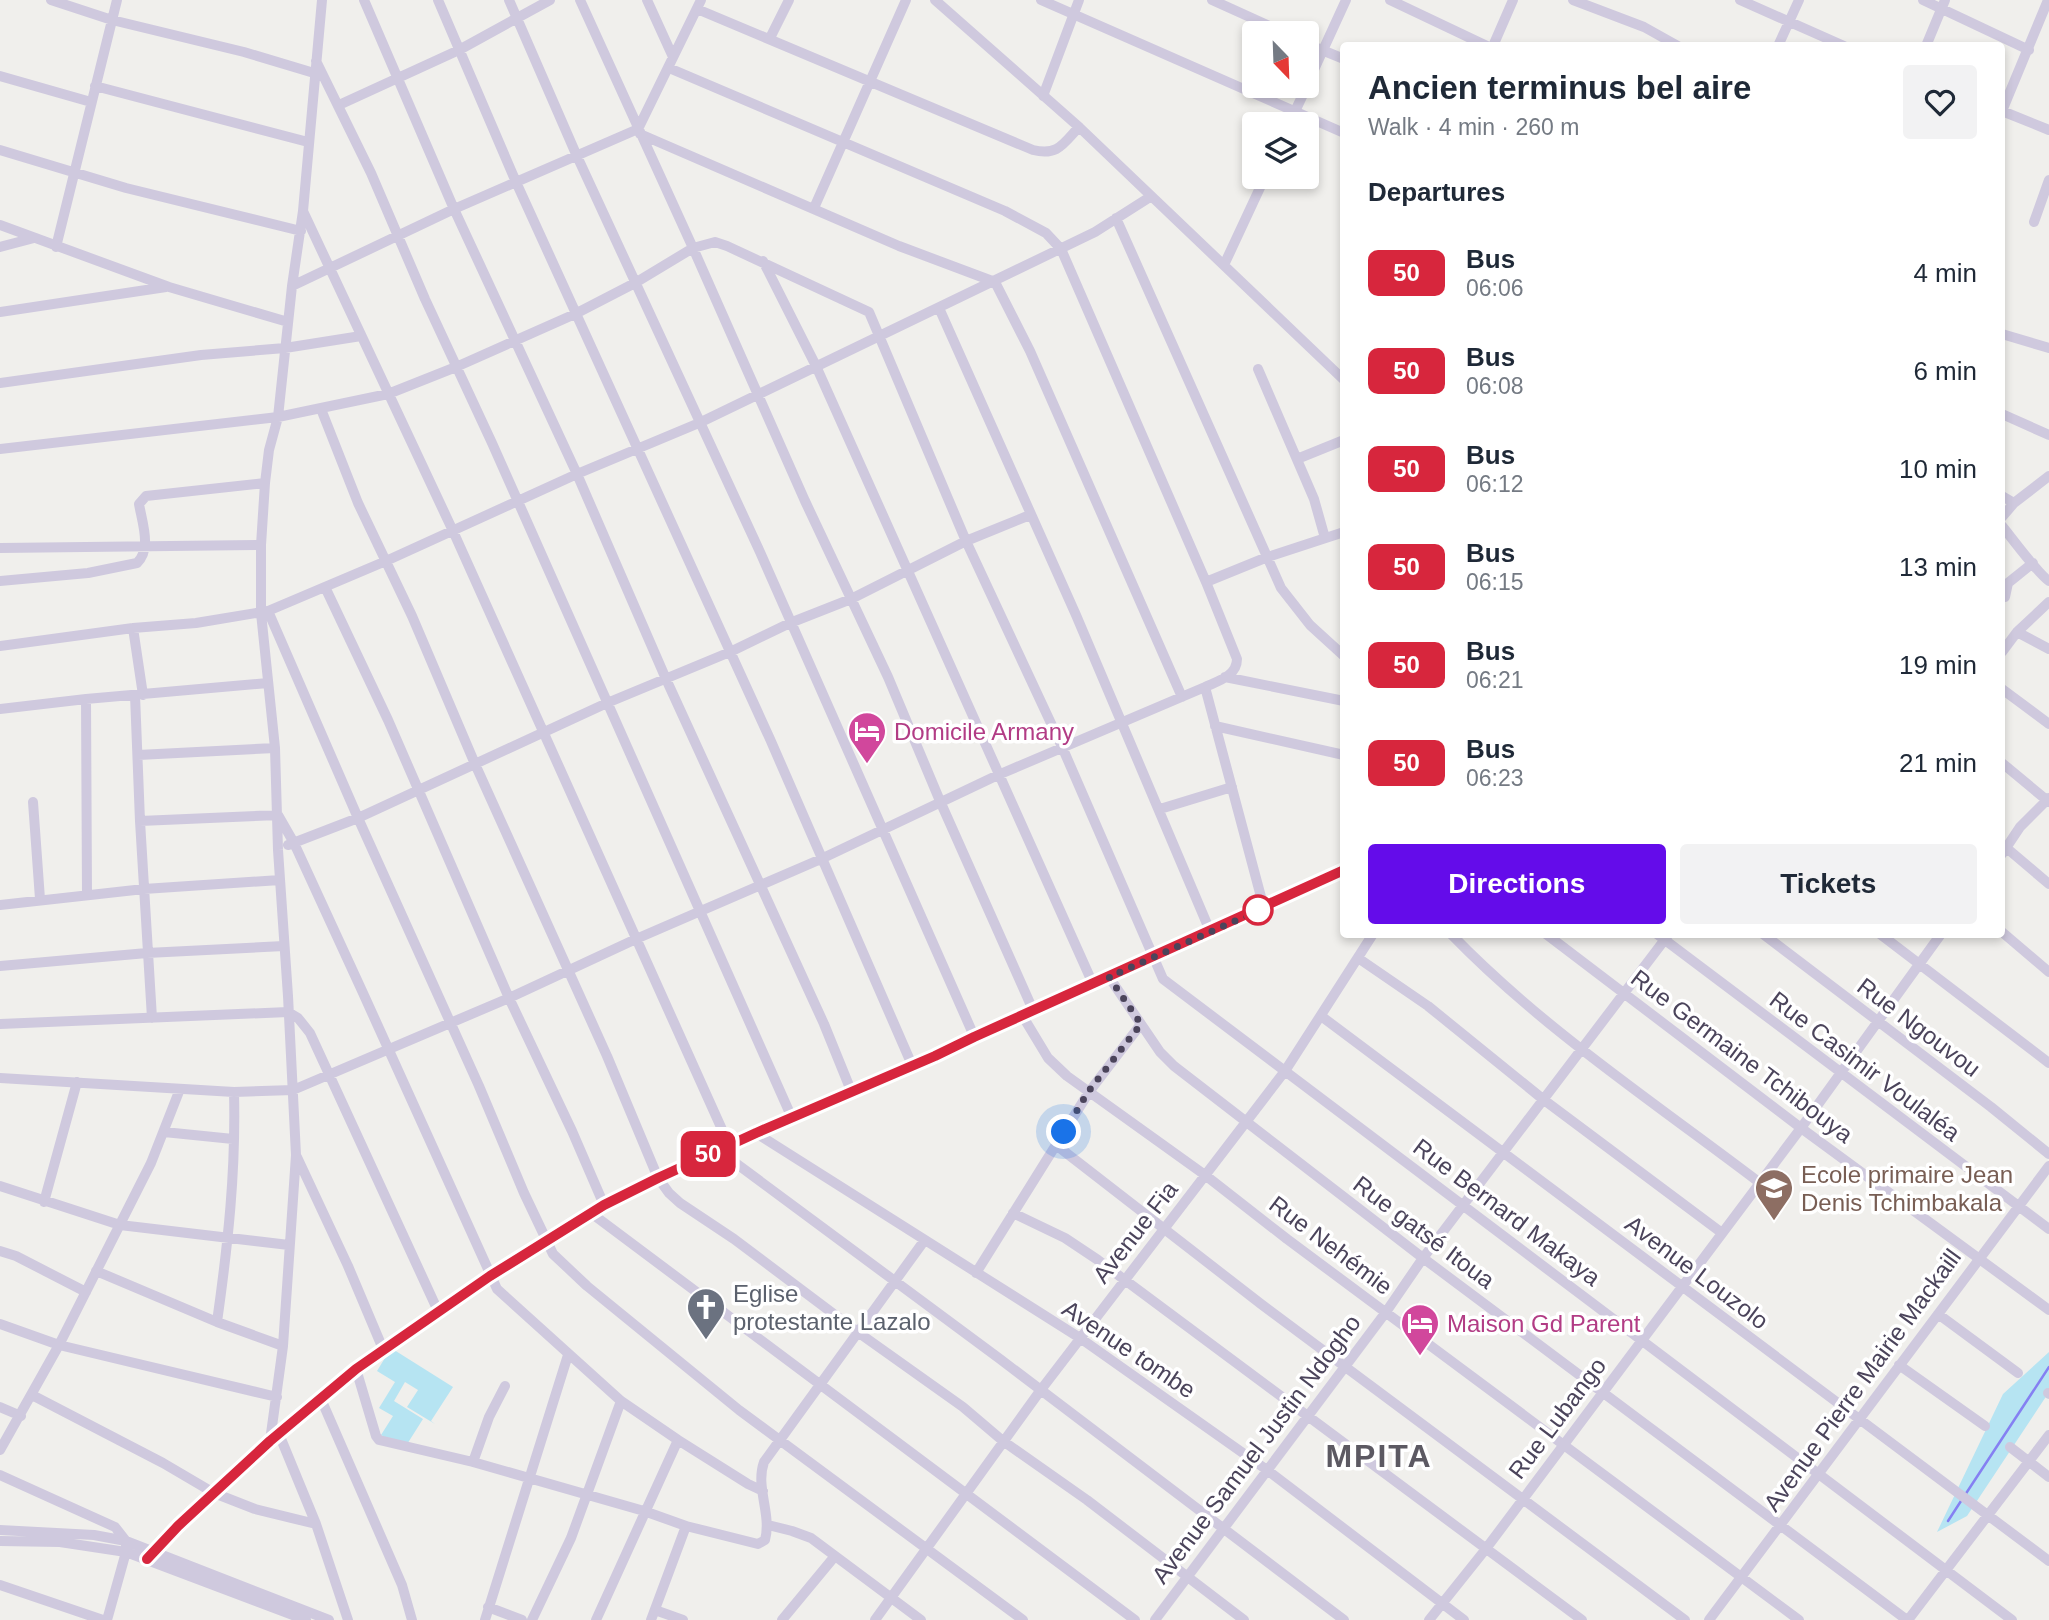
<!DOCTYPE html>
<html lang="en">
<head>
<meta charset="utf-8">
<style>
  :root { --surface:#fff; --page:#f2f2f3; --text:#1f2937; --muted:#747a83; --accent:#640cea }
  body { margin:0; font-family:Arial,sans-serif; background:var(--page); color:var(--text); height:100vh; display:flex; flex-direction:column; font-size:26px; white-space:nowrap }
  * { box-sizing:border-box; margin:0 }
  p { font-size:23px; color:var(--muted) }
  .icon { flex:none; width:38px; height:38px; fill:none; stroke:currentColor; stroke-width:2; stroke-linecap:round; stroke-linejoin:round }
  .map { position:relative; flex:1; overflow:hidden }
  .panel { position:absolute; left:1340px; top:42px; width:665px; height:896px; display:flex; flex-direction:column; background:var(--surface); border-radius:7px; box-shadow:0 4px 10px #0003 }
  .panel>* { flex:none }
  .badge { padding:0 14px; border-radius:10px; font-size:24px; line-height:46px }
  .needle { width:46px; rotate:157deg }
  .buttons { position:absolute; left:1242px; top:21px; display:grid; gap:14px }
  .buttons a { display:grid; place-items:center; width:77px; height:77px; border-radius:7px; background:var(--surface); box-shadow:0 4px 10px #0003; font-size:35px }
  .you { position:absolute; width:35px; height:35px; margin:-18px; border:5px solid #fff; border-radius:50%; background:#1a73e8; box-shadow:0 0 0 10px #1a73e833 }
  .map>.badge { position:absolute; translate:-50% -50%; box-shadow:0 0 0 4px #fff }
  h2 { padding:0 28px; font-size:26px; line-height:63px }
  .round { display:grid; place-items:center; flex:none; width:74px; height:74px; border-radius:7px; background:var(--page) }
  .summary { display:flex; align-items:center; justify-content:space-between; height:119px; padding:0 28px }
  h1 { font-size:33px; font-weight:700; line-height:52px }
  .cta { display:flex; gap:14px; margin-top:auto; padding:14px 28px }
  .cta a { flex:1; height:80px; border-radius:7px; background:var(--accent); color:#fff; font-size:28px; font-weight:700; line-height:80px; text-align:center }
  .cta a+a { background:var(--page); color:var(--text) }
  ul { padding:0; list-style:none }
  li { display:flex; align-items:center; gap:21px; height:98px; padding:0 28px }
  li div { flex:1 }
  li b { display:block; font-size:26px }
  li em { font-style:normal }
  li .badge { min-width:77px; font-weight:700; text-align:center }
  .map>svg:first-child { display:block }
  .green { fill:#b6e4f2 }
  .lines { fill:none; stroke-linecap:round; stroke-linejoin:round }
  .stream { stroke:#8580f2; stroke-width:2.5 }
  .minor { stroke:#cfc9de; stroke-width:10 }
  .line-casing { stroke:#fff; stroke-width:16 }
  .line { stroke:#d7263d; stroke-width:10 }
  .walk { stroke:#4b445b; stroke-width:7; stroke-dasharray:0 12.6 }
  .stop-dot { fill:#fff; stroke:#d7263d; stroke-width:3.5 }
  .labels { text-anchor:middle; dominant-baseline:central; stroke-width:7; stroke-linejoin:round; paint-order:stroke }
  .hotel-label { font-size:24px; fill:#b23c85; stroke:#fff; text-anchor:start }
  .street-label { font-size:24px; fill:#4b445b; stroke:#fff }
  .education-label { font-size:24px; fill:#785e54; stroke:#fff; text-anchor:start }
  .worship-label { font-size:24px; fill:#5b616d; stroke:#fff; text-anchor:start }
  .district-label { font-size:32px; font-weight:bold; letter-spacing:2px; fill:#5c5962; stroke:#fff }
</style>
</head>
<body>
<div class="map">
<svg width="2049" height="1620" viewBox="0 0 2049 1620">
  <rect width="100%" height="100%" fill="#f0efec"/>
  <!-- green -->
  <path class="green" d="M 391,1348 L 453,1387 L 431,1421 L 435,1424 L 407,1407 L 418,1390 L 405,1382 L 394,1401 L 423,1419 L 404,1449 L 381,1435 L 393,1416 L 379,1408 L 395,1382 L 377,1371 Z
    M 2049,1352 L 2049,1392 L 1967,1516 L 1937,1532 L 2003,1394 Z"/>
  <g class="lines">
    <!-- stream -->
    <path class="stream" d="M 1965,1495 L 2049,1367
      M 1948,1521 L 1961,1501"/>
    <!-- minor -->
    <path class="minor" d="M 51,0 L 112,20 L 244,52 L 314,73
      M 364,0 L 454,209 L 577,474 L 666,679 L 824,1024 L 852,1093
      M 438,0 L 516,182 L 770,739 L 912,1065
      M 509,0 L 576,154 L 760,552 L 974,1036
      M 580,0 L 693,248 L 805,501 L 888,677 L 940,801 L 1033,1010
      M 647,0 L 673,57
      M 935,0 L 1079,127 L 1344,380
      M 1041,0 L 1344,133
      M 1212,0 L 1285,33
      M 1390,0 L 1487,46
      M 1573,0 L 1644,27 L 1678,46
      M 1740,0 L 1844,46
      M 1923,0 L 2029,50
      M 697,9 L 1033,150 C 1058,156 1063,144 1079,127
      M 770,38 L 789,0
      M 1307,44 L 1344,59
      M 1493,46 L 1513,0
      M 1778,46 L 1799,0
      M 1926,46 L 1945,0
      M 316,61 L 371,173 L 425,299 L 492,443 L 792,1118
      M 0,76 L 91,102
      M 1307,85 L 1346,0
      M 95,86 L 308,142
      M 1043,96 L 1079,0
      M 339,105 L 459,50 L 550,0
      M 2002,111 L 2048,0
      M 2002,111 L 2049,130
      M 1289,124 L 1307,86
      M 640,134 L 899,246 L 995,282 L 1030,351 L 1182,697
      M 0,150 L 126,188 L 301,231
      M 814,208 L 906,0
      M 303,211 L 453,531 L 729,1145
      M 1116,218 L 1281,588 L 1310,625 L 1344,656
      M 2034,222 L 2049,180
      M 0,225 L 169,287 L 288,322
      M 0,247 L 34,238
      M 56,247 L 117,0
      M 763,261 L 816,366 L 1093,984
      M 1224,265 L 1265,177
      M 292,286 L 454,209 L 638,129 L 701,0
      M 939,308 L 1076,615 L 1210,931
      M 0,312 L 166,287
      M 2002,334 L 2049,348
      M 1258,369 L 1314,499 L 1325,538
      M 0,383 L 201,355 L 285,348 L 361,336
      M 321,409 L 358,503 L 412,616 L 475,764 L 607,1056 L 658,1178 L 669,1193 L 680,1203 L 734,1239 L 859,1333 L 963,1407 L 1003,1441 L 1087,1500 L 1244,1620
      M 2002,414 L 2049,435
      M 0,449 L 278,417 L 388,394 L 456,367 L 575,314 L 635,283 L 693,248 L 715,242 L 727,246 L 869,312 L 966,541 L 1063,749 L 1163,979 L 2012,1620
      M 1297,459 L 1344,440
      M 2002,496 L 2014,503
      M 2002,517 L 2014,503 L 2049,476
      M 2002,526 C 2012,538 2039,575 2049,581
      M 0,548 L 261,545
      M 0,581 L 88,573 L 137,563 C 152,549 142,522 139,504 L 146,496 L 265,483
      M 1206,582 L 1265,558 L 1344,532
      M 325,587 L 388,720 L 509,998 L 572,1131 L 604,1205
      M 2005,597 L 2008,583 L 2033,563
      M 268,611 L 358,818 L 479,1086 L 524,1193 L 553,1254 L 587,1286 L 739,1410 L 1023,1620
      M 133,628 L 143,695
      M 2017,632 L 2049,649
      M 0,646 L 133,628 L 196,623 L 268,611 L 386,561 L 577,474 L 699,423 L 1095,232 L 1150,197
      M 2002,652 L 2017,632 L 2049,602
      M 1225,677 L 1344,701
      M 1205,687 L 1264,908
      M 2002,689 L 2049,724
      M 135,695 L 140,821 L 152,1018
      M 86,699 L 87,895
      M 0,709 L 86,699 L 268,683
      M 1215,726 L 1344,755
      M 138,755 L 275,748
      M 2002,763 L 2049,802
      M 33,802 L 40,899
      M 1160,809 L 1232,787
      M 140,821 L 278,815 L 294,843 L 363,993 L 497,1289 L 621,1401 L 678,1440 L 748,1484 L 763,1491
      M 288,845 L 358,818 L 607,703 L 730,652 L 790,623 L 851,599 L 966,541 L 1030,515
      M 2003,845 L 2049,884
      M 2002,854 L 2020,827 L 2049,798
      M 0,905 L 144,889 L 280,880
      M 2002,932 L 2049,972
      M 1451,934 C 1543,1029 1655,1103 1760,1183
      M 1546,934 L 1801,1128 L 2049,1310
      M 1657,934 L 2049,1229
      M 1763,934 L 1991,1107 L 2049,1154
      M 1880,934 L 2049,1063
      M 1358,958 L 1428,1006 L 1544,1100 L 1722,1233
      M 0,966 L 147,953 L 284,946
      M 1109,977 L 1160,1052 L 1174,1066 L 1423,1258 L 1907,1620
      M 1022,1015 L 1048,1058 L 1067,1076 L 1205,1175 L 1287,1239 L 1799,1620
      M 1321,1016 L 2049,1561
      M 0,1024 L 288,1012 L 298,1018 L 310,1033 L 438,1311
      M 0,1078 L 234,1092 L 293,1090 L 509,998 L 636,939 L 821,859 L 998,775 L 1205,687 C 1218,681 1237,676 1237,659 L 1206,582 L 1061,249 L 1046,233 L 1005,211 L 669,68
      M 164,1132 L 233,1139
      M 756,1133 L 1080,1338 L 1267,1470 L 1464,1620
      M 1056,1145 L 1261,1304 L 1685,1620
      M 718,1150 L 1000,1359 L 1344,1620
      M 297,1157 L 348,1266 L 383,1349
      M 0,1186 L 120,1225 L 289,1245
      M 44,1202 L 77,1082
      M 591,1213 L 1135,1620
      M 1013,1213 L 1065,1238 L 1098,1260 L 1582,1620
      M 0,1251 L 16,1256 L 86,1292
      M 96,1271 L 217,1322 L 283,1346
      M 976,1273 L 1089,1092 L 1141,1024
      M 1938,1314 L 2018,1373
      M 217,1322 C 228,1244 236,1171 234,1092
      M 0,1324 L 59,1345 L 277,1397
      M 1899,1365 L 1985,1426
      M 356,1369 L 376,1436 L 379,1440 L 473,1462 L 644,1511 L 686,1526 L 758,1544 L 765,1540 C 772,1514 755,1487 764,1462 L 924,1241
      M 2048,1393 L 2049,1394
      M 32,1395 L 163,1463 L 214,1493 L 255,1509 L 316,1524
      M 321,1399 L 402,1585 L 412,1620
      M 0,1407 L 21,1416
      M 279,1434 L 316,1524 L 348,1620
      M 270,1441 L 283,1346 L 296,1155 L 288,996 L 278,850 L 275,748 L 261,613 L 261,545 L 265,483 L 269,450 L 278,417 L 292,286 L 303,211 L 322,0
      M 2010,1447 L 2049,1477
      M 0,1450 L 59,1345 L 151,1163 L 180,1089
      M 473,1462 L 489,1417 L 505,1386
      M 0,1475 L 115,1527 L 126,1541 L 126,1552 L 107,1620
      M 768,1525 L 792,1531 L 811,1538 L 921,1620
      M 0,1530 L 94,1535 L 126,1541 L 329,1620
      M 0,1541 L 60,1542 L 126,1552 L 306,1620
      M 147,1559 L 178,1526 L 270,1441 L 356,1369 L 490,1276 L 604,1205 L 658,1178 L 756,1133 L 935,1057 L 974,1036 L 1344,870
      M 0,1585 L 103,1620
      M 488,1607 L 522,1620
      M 655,1610 L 683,1620
      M 485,1620 L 568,1355
      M 532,1620 L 571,1538 L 621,1401
      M 596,1620 L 678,1440
      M 651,1620 L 686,1526
      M 782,1620 L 835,1556
      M 875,1620 L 1040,1391 L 1285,1071 L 1373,934
      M 1155,1620 L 1386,1312 L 1423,1258 L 1669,934
      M 1429,1620 L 1485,1550 L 1801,1128 L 1941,934
      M 1709,1620 L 2049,1166
      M 1908,1620 L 2049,1435"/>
  </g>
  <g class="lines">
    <defs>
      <path id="line" d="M 147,1559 L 178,1526 L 270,1441 L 356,1369 L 490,1276 L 604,1205 L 658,1178 L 756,1133 L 935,1056 L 974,1037 L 1344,870"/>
    </defs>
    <!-- line casing -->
    <use href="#line" class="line-casing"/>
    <!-- line -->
    <use href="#line" class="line"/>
    <!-- walk -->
    <path class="walk" d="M 1064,1132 L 1088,1092 L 1141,1024 L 1109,977 L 1264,908 L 1258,910"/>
  </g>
  <!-- icons -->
  <defs>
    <symbol id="hotel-pin" viewBox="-11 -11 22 30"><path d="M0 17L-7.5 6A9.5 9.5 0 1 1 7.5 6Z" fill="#d1479c" stroke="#fff"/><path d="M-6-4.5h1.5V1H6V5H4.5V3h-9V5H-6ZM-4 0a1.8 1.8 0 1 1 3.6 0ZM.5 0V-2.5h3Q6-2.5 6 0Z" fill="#fff"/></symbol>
    <symbol id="school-pin" viewBox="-11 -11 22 30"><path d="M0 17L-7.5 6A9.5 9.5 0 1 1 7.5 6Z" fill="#8d6e63" stroke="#fff"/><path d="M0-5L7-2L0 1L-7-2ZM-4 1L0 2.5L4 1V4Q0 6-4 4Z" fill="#fff"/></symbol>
    <symbol id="church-pin" viewBox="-11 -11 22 30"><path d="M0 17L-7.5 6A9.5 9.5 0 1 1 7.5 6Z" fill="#6b7280" stroke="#fff"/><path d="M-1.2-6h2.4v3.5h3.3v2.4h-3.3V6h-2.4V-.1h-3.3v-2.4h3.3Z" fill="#fff"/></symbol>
  </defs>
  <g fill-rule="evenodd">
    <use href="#hotel-pin" x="845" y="709" width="44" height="60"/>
    <use href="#school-pin" x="1752" y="1166" width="44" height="60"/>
    <use href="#church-pin" x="684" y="1285" width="44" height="60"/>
    <use href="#hotel-pin" x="1398" y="1301" width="44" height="60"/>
  </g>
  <!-- markers -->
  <circle class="stop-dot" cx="1258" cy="910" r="14"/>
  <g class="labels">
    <!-- hotel labels -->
    <g class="hotel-label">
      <text x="894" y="731">Domicile Armany</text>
      <text x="1447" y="1323">Maison Gd Parent</text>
    </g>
    <!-- street labels -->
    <g class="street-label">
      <text transform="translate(1919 1027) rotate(37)">Rue Ngouvou</text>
      <text transform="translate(1742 1056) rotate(37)">Rue Germaine Tchibouya</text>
      <text transform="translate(1865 1066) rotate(37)">Rue Casimir Voulaléa</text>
      <text transform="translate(1507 1212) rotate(37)">Rue Bernard Makaya</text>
      <text transform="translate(1135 1232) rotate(-52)">Avenue Fia</text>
      <text transform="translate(1424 1232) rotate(37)">Rue gatsé Itoua</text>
      <text transform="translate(1331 1245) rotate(37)">Rue Nehémie</text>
      <text transform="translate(1697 1272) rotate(37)">Avenue Louzolo</text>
      <text transform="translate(1129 1349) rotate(34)">Avenue tombe</text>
      <text transform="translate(1862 1380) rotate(-54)">Avenue Pierre Mairie Mackaill</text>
      <text transform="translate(1557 1418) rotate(-53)">Rue Lubango</text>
      <text transform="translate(1256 1449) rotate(-53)">Avenue Samuel Justin Ndogho</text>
    </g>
    <!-- education labels -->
    <g class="education-label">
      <text x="1801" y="1174">Ecole primaire Jean<tspan x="1801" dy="28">Denis Tchimbakala</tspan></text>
    </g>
    <!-- worship labels -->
    <g class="worship-label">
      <text x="733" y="1293">Eglise<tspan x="733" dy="28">protestante Lazalo</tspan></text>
    </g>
    <!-- district labels -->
    <g class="district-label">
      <text x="1379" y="1456">MPITA</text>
    </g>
  </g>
</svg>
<div class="buttons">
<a><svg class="needle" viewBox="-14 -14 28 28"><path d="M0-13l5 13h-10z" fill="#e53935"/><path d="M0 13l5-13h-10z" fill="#747a83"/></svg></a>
<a><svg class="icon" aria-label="layers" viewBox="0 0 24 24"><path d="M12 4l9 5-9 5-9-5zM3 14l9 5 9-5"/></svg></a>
</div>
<div class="you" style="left:1064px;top:1132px"></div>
<b class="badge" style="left:708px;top:1154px;background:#d7263d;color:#fff">50</b>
<section class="panel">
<div class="summary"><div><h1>Ancien terminus bel aire</h1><p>Walk · 4 min · 260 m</p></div><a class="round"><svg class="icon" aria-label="heart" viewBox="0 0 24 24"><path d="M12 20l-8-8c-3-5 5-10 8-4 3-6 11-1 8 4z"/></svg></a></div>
<h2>Departures</h2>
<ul>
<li><span class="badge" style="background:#d7263d;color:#fff">50</span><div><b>Bus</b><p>06:06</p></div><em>4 min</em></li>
<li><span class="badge" style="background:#d7263d;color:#fff">50</span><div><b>Bus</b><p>06:08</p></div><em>6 min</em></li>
<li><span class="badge" style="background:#d7263d;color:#fff">50</span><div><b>Bus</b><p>06:12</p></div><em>10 min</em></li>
<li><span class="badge" style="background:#d7263d;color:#fff">50</span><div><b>Bus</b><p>06:15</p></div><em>13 min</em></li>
<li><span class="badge" style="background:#d7263d;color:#fff">50</span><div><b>Bus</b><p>06:21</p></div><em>19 min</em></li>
<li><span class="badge" style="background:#d7263d;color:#fff">50</span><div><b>Bus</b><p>06:23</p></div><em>21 min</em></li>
</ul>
<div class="cta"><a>Directions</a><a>Tickets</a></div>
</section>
</div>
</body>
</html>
